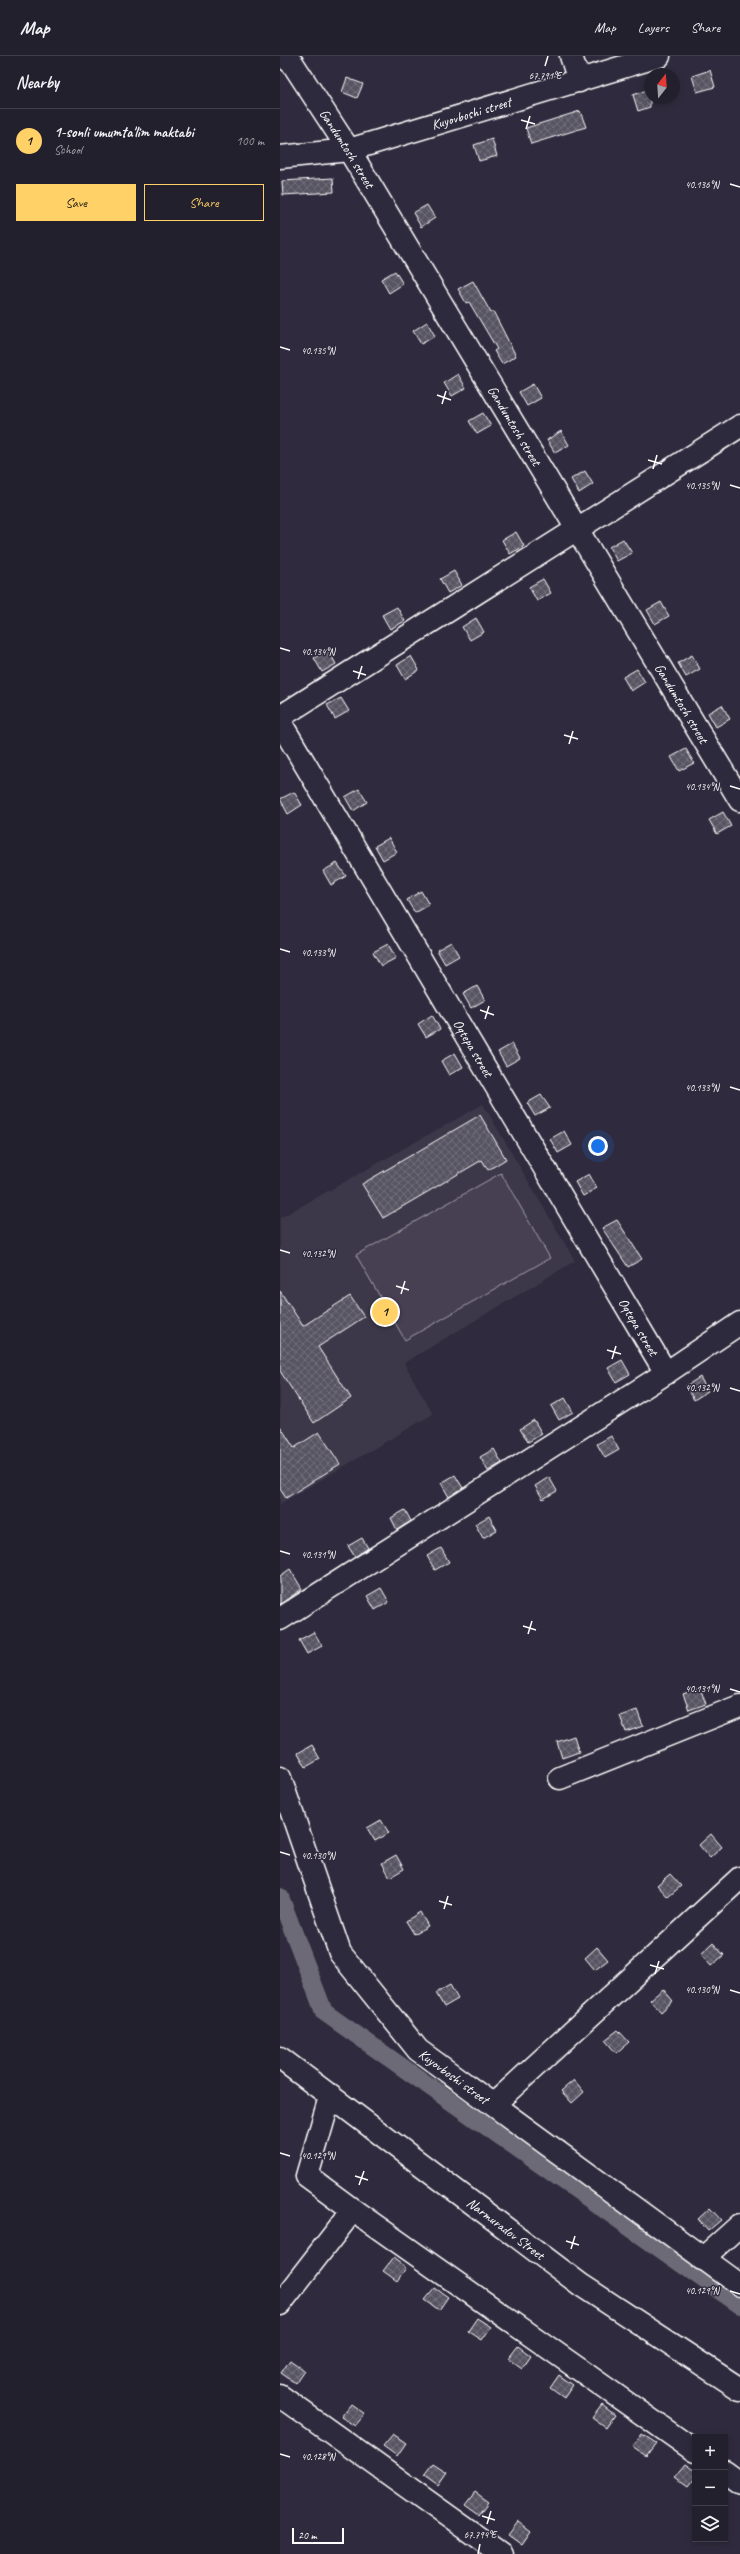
<!DOCTYPE html>
<html lang="en">
<head>
<meta charset="utf-8">
<style>
  body { margin:0; font-family:Caveat,sans-serif; background:#2f2d3a; color:#f1f3f6 }
  .controls { position:absolute; right:12px; bottom:12px; display:grid; overflow:hidden; border-radius:0px; box-shadow:0 2px 6px #0003 }
  .controls button { width:36px; height:36px; display:grid; place-items:center; padding:0; border:0; border-bottom:1px solid #403e4a; background:#23202e; color:#f1f3f6; font:20px sans-serif }
  .compass { position:absolute; left:364px; top:12px; width:36px; height:36px; border-radius:50%; background:#23202e; box-shadow:0 2px 6px #0003; rotate:17deg }
  .scale { position:absolute; left:12px; bottom:10px; width:52px; box-sizing:border-box; padding-left:4px; border:2px solid #fff; border-top:0; font-size:11px; line-height:14px; white-space:nowrap; color:#fff; -webkit-text-stroke:3px #2f2a3d; paint-order:stroke }
  .you { position:absolute; left:318px; top:1090px; width:14px; height:14px; margin:-10px; border:3px solid #fff; border-radius:50%; background:#1a73e8; box-shadow:0 0 0 6px #1a73e833 }
  .badge { display:grid; place-items:center; width:26px; height:26px; border-radius:50%; background:#ffd166; color:#111; font-size:13px; font-weight:700 }
  .pin { position:absolute; translate:-50% -50%; border:2px solid #fff; box-shadow:0 1px 4px #0006 }
  .list { margin:0; padding:0; list-style:none }
  h2 { display:flex; justify-content:space-between; align-items:center; height:52px; margin:0; padding:0 16px; font-size:17px }
  h2 small { font-size:13px; font-weight:400; color:#a3a3aa }
  .list li { display:grid; grid-template-columns:26px 1fr auto; gap:12px; align-items:center; box-sizing:border-box; height:64px; padding:0 16px; border-top:1px solid #403e4a }
  .list b { display:block; font-size:15px; white-space:nowrap }
  .list p { margin:0; font-size:13px; white-space:nowrap; color:#a3a3aa }
  .list em { font-size:13px; font-style:normal; color:#a3a3aa }
  .actions { display:flex; gap:8px; padding:12px 16px }
  .actions a { flex:1; padding:9px 0; border:1px solid #ffd166; border-radius:0px; text-align:center; font-size:14px; color:#ffd166 }
  .actions .main { background:#ffd166; color:#111 }
  .icon { flex:none; width:22px; height:22px; fill:none; stroke:currentColor; stroke-width:2; stroke-linecap:round; stroke-linejoin:round }
  .map { position:relative; flex:none; width:460px; height:2498px; overflow:hidden }
  header { display:flex; align-items:center; gap:24px; box-sizing:border-box; height:56px; padding:0 20px; background:#23202e; border-bottom:1px solid #403e4a }
  header strong { font-size:19px }
  nav { display:flex; gap:22px; margin-inline-start:auto; font-size:14px }
  main { display:flex }
  aside { flex:1; background:#23202e }
  .map>svg:first-child { display:block }
</style>
</head>
<body>
<header>
<strong>Map</strong>
<nav><a>Map</a><a>Layers</a><a>Share</a></nav>
</header>
<main>
<aside>
<h2>Nearby<small></small></h2>
<ul class="list">
<li><span class="badge">1</span><div><b>1-sonli umumta'lim maktabi</b><p>School</p></div><em>100 m</em></li>
</ul>
<div class="actions"><a class="main">Save</a><a>Share</a></div>
</aside>
<div class="map">
<svg width="460" height="2498" viewBox="0 0 460 2498">
  <defs>
    <pattern id="building-cross-hatch" width="8" height="8" patternUnits="userSpaceOnUse"><rect width="8" height="8" fill="#595564"/><path d="M0 0l8 8M0 8l8-8" fill="none" stroke="#726e7b"/></pattern>
  </defs>
  <rect width="100%" height="100%" fill="#2f2a3d"/>
  <filter id="ink" filterUnits="userSpaceOnUse"><feTurbulence type="fractalNoise" baseFrequency=".025" numOctaves="2"/><feDisplacementMap in="SourceGraphic" scale="8" xChannelSelector="R" yChannelSelector="G"/><feConvolveMatrix kernelMatrix="1 2 1 2 8 2 1 2 1" color-interpolation-filters="sRGB"/></filter>
  <g filter="url(#ink)">
    <path fill="#3c3749" d="M 203,1048 L 295,1205 L 124,1307 L 153,1358 L 0,1448 L 0,1162 Z"/>
    <path fill="#464152" stroke="#a2a0a8" d="M 221,1117 L 270,1202 L 125,1284 L 76,1199 Z"/>
    <g fill="none" stroke-linecap="round" stroke-linejoin="round">
      <path stroke="#6d6a77" stroke-width="18" d="M 0,1841 L 44,1956 L 460,2249"/>
    </g>
    <path fill="url(#building-cross-hatch)" stroke="#fff" d="M 430,14 L 435,31 L 417,36 L 412,20 Z
      M 67,22 L 83,28 L 77,42 L 62,36 Z
      M 370,33 L 370,51 L 358,55 L 353,39 Z
      M 300,55 L 306,71 L 251,88 L 246,72 Z
      M 212,83 L 217,100 L 199,105 L 194,89 Z
      M 53,122 L 54,136 L 3,139 L 2,125 Z
      M 147,149 L 155,162 L 141,171 L 133,157 Z
      M 115,215 L 123,228 L 109,237 L 101,223 Z
      M 193,225 L 211,257 L 213,255 L 236,300 L 222,308 L 214,295 L 217,293 L 189,246 L 186,247 L 178,233 Z
      M 147,266 L 155,280 L 141,288 L 133,275 Z
      M 178,318 L 186,332 L 172,340 L 164,327 Z
      M 253,328 L 261,342 L 247,350 L 239,336 Z
      M 203,357 L 211,370 L 197,378 L 189,365 Z
      M 281,375 L 289,389 L 275,397 L 267,384 Z
      M 305,415 L 313,428 L 299,437 L 291,423 Z
      M 236,476 L 244,490 L 230,498 L 222,484 Z
      M 343,483 L 352,497 L 337,505 L 329,491 Z
      M 174,515 L 182,529 L 168,537 L 160,523 Z
      M 263,523 L 271,537 L 257,545 L 249,531 Z
      M 381,546 L 389,560 L 375,568 L 367,554 Z
      M 117,551 L 125,565 L 110,573 L 102,559 Z
      M 196,562 L 204,576 L 190,584 L 182,571 Z
      M 48,594 L 56,608 L 42,616 L 34,602 Z
      M 412,599 L 420,613 L 406,621 L 398,607 Z
      M 131,600 L 139,614 L 125,623 L 117,609 Z
      M 357,613 L 365,626 L 351,635 L 343,621 Z
      M 61,642 L 69,655 L 55,663 L 47,649 Z
      M 442,649 L 450,663 L 436,671 L 428,657 Z
      M 406,693 L 414,707 L 399,715 L 391,701 Z
      M 79,733 L 87,746 L 73,755 L 65,741 Z
      M 14,736 L 22,749 L 8,758 L 0,743 Z
      M 443,756 L 451,770 L 437,778 L 429,764 Z
      M 109,782 L 117,796 L 103,804 L 95,790 Z
      M 57,807 L 66,820 L 51,829 L 43,815 Z
      M 141,835 L 149,849 L 135,857 L 127,844 Z
      M 171,886 L 179,900 L 165,908 L 157,894 Z
      M 108,888 L 116,902 L 101,910 L 93,896 Z
      M 197,930 L 205,944 L 191,952 L 183,938 Z
      M 152,959 L 160,973 L 146,981 L 138,968 Z
      M 232,988 L 240,1002 L 226,1010 L 218,996 Z
      M 175,997 L 183,1011 L 169,1019 L 161,1005 Z
      M 261,1039 L 270,1052 L 255,1060 L 247,1047 Z
      M 200,1059 L 226,1103 L 208,1114 L 202,1104 L 103,1162 L 82,1128 Z
      M 284,1075 L 292,1089 L 278,1097 L 270,1083 Z
      M 309,1118 L 317,1132 L 303,1140 L 295,1126 Z
      M 337,1164 L 362,1203 L 348,1211 L 322,1172 Z
      M 0,1235 L 23,1270 L 70,1240 L 84,1261 L 38,1291 L 71,1342 L 34,1367 L 0,1315 Z
      M 342,1304 L 350,1318 L 336,1326 L 328,1312 Z
      M 420,1321 L 428,1335 L 414,1344 L 406,1330 Z
      M 285,1342 L 293,1356 L 279,1364 L 271,1350 Z
      M 254,1364 L 262,1378 L 248,1386 L 240,1373 Z
      M 0,1370 L 14,1392 L 39,1376 L 60,1408 L 6,1442 L 0,1433 Z
      M 331,1380 L 339,1394 L 325,1402 L 317,1388 Z
      M 214,1393 L 222,1407 L 208,1415 L 200,1401 Z
      M 175,1419 L 183,1432 L 169,1441 L 161,1427 Z
      M 269,1421 L 277,1435 L 263,1443 L 255,1430 Z
      M 125,1454 L 131,1465 L 117,1474 L 111,1462 Z
      M 209,1460 L 217,1474 L 203,1482 L 195,1468 Z
      M 82,1482 L 88,1492 L 75,1501 L 68,1490 Z
      M 161,1492 L 169,1506 L 155,1514 L 147,1500 Z
      M 10,1513 L 22,1533 L 0,1548 L 0,1520 Z
      M 101,1532 L 109,1546 L 95,1554 L 87,1540 Z
      M 34,1576 L 42,1590 L 27,1598 L 19,1584 Z
      M 420,1632 L 426,1648 L 409,1654 L 403,1638 Z
      M 357,1654 L 363,1670 L 346,1676 L 340,1660 Z
      M 294,1680 L 299,1696 L 282,1702 L 277,1686 Z
      M 32,1689 L 40,1703 L 26,1711 L 18,1697 Z
      M 101,1764 L 109,1777 L 95,1785 L 87,1772 Z
      M 431,1778 L 442,1791 L 430,1802 L 419,1789 Z
      M 116,1799 L 124,1813 L 110,1821 L 102,1807 Z
      M 390,1818 L 401,1830 L 388,1841 L 377,1829 Z
      M 140,1856 L 148,1870 L 134,1878 L 126,1865 Z
      M 433,1887 L 444,1899 L 431,1910 L 421,1898 Z
      M 317,1891 L 328,1904 L 315,1914 L 305,1902 Z
      M 170,1929 L 178,1943 L 164,1951 L 156,1937 Z
      M 383,1933 L 393,1945 L 381,1956 L 370,1944 Z
      M 338,1974 L 349,1986 L 336,1997 L 325,1984 Z
      M 294,2024 L 304,2036 L 292,2047 L 281,2035 Z
      M 430,2152 L 441,2164 L 428,2175 L 418,2163 Z
      M 113,2202 L 126,2212 L 117,2225 L 103,2215 Z
      M 155,2232 L 168,2241 L 159,2254 L 145,2244 Z
      M 197,2262 L 211,2271 L 202,2284 L 188,2275 Z
      M 238,2290 L 251,2300 L 242,2313 L 228,2303 Z
      M 10,2304 L 24,2314 L 15,2327 L 1,2317 Z
      M 279,2319 L 293,2329 L 284,2342 L 270,2332 Z
      M 71,2348 L 85,2358 L 75,2370 L 61,2361 Z
      M 322,2349 L 335,2359 L 326,2372 L 312,2362 Z
      M 113,2378 L 126,2387 L 117,2400 L 103,2390 Z
      M 362,2378 L 376,2387 L 366,2400 L 353,2391 Z
      M 153,2407 L 167,2416 L 158,2429 L 144,2419 Z
      M 405,2408 L 415,2415 L 415,2422 L 409,2430 L 395,2420 Z
      M 195,2436 L 209,2446 L 199,2459 L 185,2449 Z
      M 238,2466 L 251,2476 L 242,2489 L 228,2479 Z"/>
    <g fill="none" stroke-linecap="round" stroke-linejoin="round">
      <g stroke="#fff" stroke-width="25">
        <g id="minor">
          <path id="s1" d="M 3,0 L 13,8 L 69,94 L 460,744"/>
          <path d="M 291,0 L 299,25"/>
          <path d="M 0,661 L 460,370"/>
          <path id="s2" d="M 0,666 L 386,1317"/>
          <path d="M 0,1563 L 386,1317 L 460,1267"/>
          <path id="s3" d="M 0,1722 L 60,1897 L 138,1994 L 460,2229"/>
          <path d="M 280,1722 L 460,1650"/>
          <path d="M 214,2048 L 460,1822"/>
          <path d="M 73,2154 L 415,2395"/>
          <path d="M 422,2203 L 460,2169"/>
          <path d="M 0,2248 L 73,2154 L 27,2120 L 50,2041"/>
          <path d="M 0,2340 L 221,2498"/>
          <path d="M 445,2416 L 460,2427"/>
        </g>
      </g>
      <g stroke="#fff" stroke-width="25">
        <g id="major">
          <path id="s4" d="M 0,101 L 69,94 L 379,0"/>
          <path id="s5" d="M 0,2002 L 301,2229 L 460,2333"/>
        </g>
      </g>
      <use href="#minor" stroke="#2f2a3d" stroke-width="22"/>
      <use href="#major" stroke="#2f2a3d" stroke-width="22"/>
    </g>
  </g>
  <path fill="none" stroke="#fff" stroke-width="1.5" d="M 265,10 L 268,0M 241,64 L 255,68M 246,73 L 250,60M 450,128 L 460,131M 0,291 L 10,294M 157,339 L 171,344M 162,348 L 166,335M 368,404 L 382,408M 373,413 L 377,399M 450,429 L 460,432M 0,592 L 10,595M 73,615 L 86,619M 78,623 L 82,610M 284,679 L 298,683M 289,688 L 293,675M 450,730 L 460,733M 0,893 L 10,896M 200,954 L 214,959M 205,963 L 209,950M 450,1031 L 460,1034M 0,1194 L 10,1197M 116,1230 L 129,1234M 121,1238 L 125,1225M 327,1294 L 341,1298M 332,1303 L 336,1290M 450,1332 L 460,1335M 0,1495 L 10,1498M 243,1570 L 256,1574M 248,1578 L 252,1565M 450,1633 L 460,1636M 0,1796 L 10,1799M 159,1845 L 172,1849M 164,1853 L 168,1840M 370,1909 L 384,1913M 375,1918 L 379,1905M 450,1934 L 460,1937M 0,2097 L 10,2100M 75,2120 L 88,2124M 79,2129 L 84,2115M 286,2185 L 299,2189M 291,2193 L 295,2180M 450,2235 L 460,2238M 0,2398 L 10,2401M 202,2460 L 215,2464M 207,2468 L 211,2455M 198,2498 L 200,2488"/>
  <g text-anchor="middle" stroke-width="3" stroke-linejoin="round" paint-order="stroke">
    <g font-size="14" fill="#fff" stroke="#2f2a3d">
      <text dy="5" stroke="none"><textPath href="#s4" startOffset="197">Kuyovboshi street</textPath></text>
      <text dy="5" stroke="none"><textPath href="#s1" startOffset="113">Gandumtosh street</textPath></text>
      <text dy="5" stroke="none"><textPath href="#s1" startOffset="437">Gandumtosh street</textPath></text>
      <text dy="5" stroke="none"><textPath href="#s1" startOffset="761">Gandumtosh street</textPath></text>
      <text dy="5" stroke="none"><textPath href="#s2" startOffset="379">Oqtepa street</textPath></text>
      <text dy="5" stroke="none"><textPath href="#s2" startOffset="703">Oqtepa street</textPath></text>
      <text dy="5" stroke="none"><textPath href="#s3" startOffset="354">Kuyovboshi street</textPath></text>
      <text dy="5" stroke="none"><textPath href="#s5" startOffset="283">Narmuradov Street</textPath></text>
    </g>
  </g>
  <g font-size="10" text-anchor="middle" fill="#fff" stroke="#2f2a3d" stroke-width="3" stroke-linejoin="round" paint-order="stroke">
    <text x="265" y="23">67.791°E</text>
    <text x="422" y="132">40.136°N</text>
    <text x="38" y="298">40.135°N</text>
    <text x="422" y="433">40.135°N</text>
    <text x="38" y="599">40.134°N</text>
    <text x="422" y="734">40.134°N</text>
    <text x="38" y="900">40.133°N</text>
    <text x="422" y="1035">40.133°N</text>
    <text x="38" y="1201">40.132°N</text>
    <text x="422" y="1335">40.132°N</text>
    <text x="38" y="1502">40.131°N</text>
    <text x="422" y="1636">40.131°N</text>
    <text x="38" y="1803">40.130°N</text>
    <text x="422" y="1937">40.130°N</text>
    <text x="38" y="2103">40.129°N</text>
    <text x="422" y="2238">40.129°N</text>
    <text x="38" y="2404">40.128°N</text>
    <text x="200" y="2482">67.794°E</text>
  </g>
</svg>
<div class="controls">
<button>+</button>
<button>−</button>
<button><svg class="icon" aria-label="layers" viewBox="0 0 24 24"><path d="M12 4l9 5-9 5-9-5zM3 14l9 5 9-5"/></svg></button>
</div>
<svg class="compass" viewBox="-18 -18 36 36"><path d="M0-13l5 13h-10z" fill="#e53935"/><path d="M0 13l5-13h-10z" fill="#a3a3aa"/></svg>
<div class="scale">20 m</div>
<div class="you"></div>
<div class="pin badge" style="left:105px;top:1256px">1</div>
</div>
</main>
</body>
</html>
